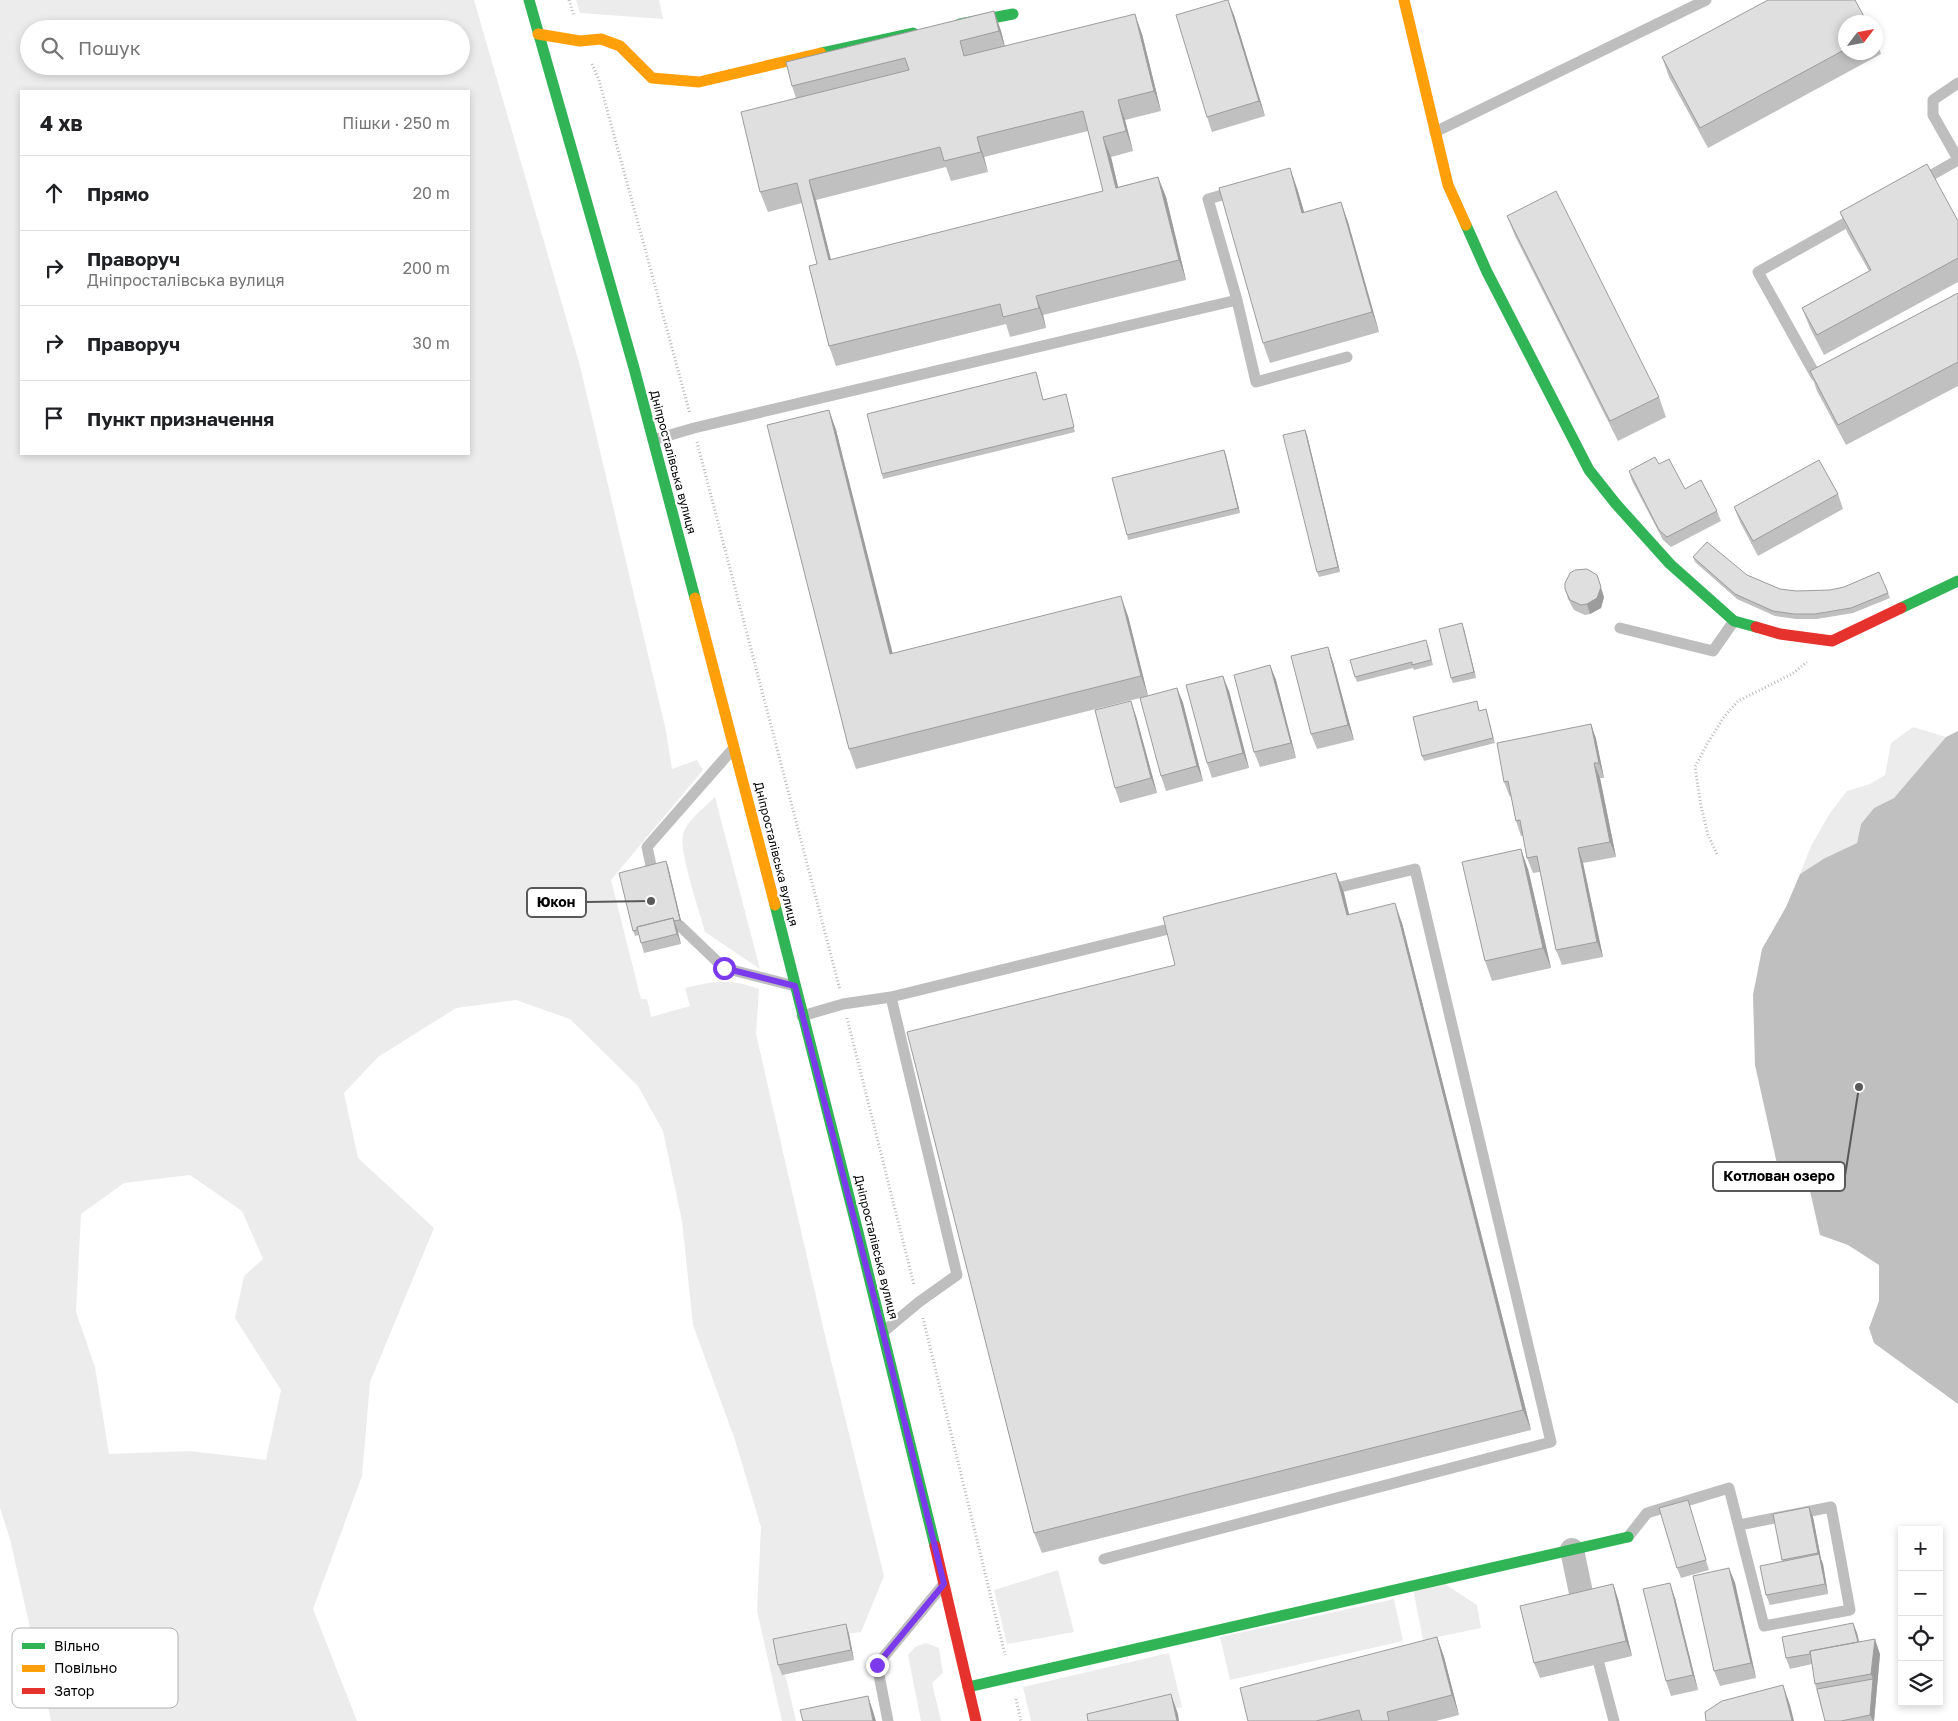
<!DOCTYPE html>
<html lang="uk">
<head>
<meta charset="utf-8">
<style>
  body { margin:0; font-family:"Golos Text",sans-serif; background:#f6f6f6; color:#202124 }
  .controls { position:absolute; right:15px; bottom:15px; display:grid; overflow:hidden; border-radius:0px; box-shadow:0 2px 8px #0003 }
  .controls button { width:45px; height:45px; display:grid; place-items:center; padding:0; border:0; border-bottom:1px solid #e0e0e0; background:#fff; color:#202124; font:25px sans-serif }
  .compass { position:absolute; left:1838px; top:15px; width:45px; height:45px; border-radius:50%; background:#fff; box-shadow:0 2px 8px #0003; rotate:58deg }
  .stop { position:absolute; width:15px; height:15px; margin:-11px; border:4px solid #7c3aed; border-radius:50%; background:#fff }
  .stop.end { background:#7c3aed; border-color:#fff; box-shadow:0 1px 5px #0008 }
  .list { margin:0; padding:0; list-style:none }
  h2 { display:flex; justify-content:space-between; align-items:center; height:65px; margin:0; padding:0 20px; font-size:21px }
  h2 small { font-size:16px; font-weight:400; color:#757577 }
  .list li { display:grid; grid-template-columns:32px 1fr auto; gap:15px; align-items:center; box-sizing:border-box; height:75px; padding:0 20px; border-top:1px solid #e0e0e0 }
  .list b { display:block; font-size:19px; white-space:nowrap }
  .list p { margin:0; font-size:16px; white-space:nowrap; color:#757577 }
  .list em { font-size:16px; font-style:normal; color:#757577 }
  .icon { flex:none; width:28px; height:28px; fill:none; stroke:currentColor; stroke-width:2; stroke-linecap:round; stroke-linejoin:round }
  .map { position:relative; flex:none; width:1958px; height:1721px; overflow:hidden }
  .search { position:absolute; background:#fff; box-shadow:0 2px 8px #0003; left:20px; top:20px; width:450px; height:55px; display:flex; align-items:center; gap:12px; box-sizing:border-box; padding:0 18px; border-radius:28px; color:#757577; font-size:19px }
  .panel { position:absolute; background:#fff; box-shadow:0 2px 8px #0003; left:20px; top:90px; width:450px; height:365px; border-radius:0px }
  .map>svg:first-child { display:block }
</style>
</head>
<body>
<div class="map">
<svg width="1958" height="1721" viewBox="0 0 1958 1721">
  <rect width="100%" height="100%" fill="#fff"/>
  <path fill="#ececec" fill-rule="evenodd" d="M 0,0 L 474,0 L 580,366 L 666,731 L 672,769 L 697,760 L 703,770 L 611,880 L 641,999 L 647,999 L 651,1017 L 690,1006 L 685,988 C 714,981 730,978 759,989 L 756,1034 L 826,1340 L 884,1576 L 861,1632 L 778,1643 L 796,1721 L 782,1721 L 757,1611 L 761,1527 L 735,1440 L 693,1325 L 682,1221 L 663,1131 L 638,1086 L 570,1019 L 516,1000 L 456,1008 L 378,1057 L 344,1093 L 358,1158 L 434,1228 L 370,1382 L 362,1476 L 313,1609 L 357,1721 L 51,1721 L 10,1539 L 0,1508 ZM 29,29 L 461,29 L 461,66 L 29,66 ZM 21,91 L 469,91 L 469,454 L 21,454 ZM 190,1175 L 242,1211 L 263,1259 L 244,1276 L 235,1318 L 281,1390 L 266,1460 L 189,1451 L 109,1454 L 95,1367 L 76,1312 L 81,1214 L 124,1183 Z
    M 576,0 L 659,0 L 663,19 L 580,13 Z
    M 1913,727 L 1946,737 L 1894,798 L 1874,808 L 1861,824 L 1857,843 L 1825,858 L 1800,874 L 1811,846 L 1830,813 L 1847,791 L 1870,784 L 1885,775 L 1891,743 Z
    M 715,797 L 760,969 L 705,932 C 700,912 679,853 683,835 C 685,822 706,806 715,797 Z
    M 1058,1570 L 1074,1632 L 1007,1644 L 994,1590 Z
    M 1445,1584 L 1477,1605 L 1481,1628 L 1423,1640 L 1413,1589 Z
    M 1394,1599 L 1403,1641 L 1230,1680 L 1220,1637 Z
    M 926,1643 L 939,1648 L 943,1673 L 932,1683 L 941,1721 L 921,1721 L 908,1655 L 915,1647 Z
    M 1169,1653 L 1182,1707 L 1122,1721 L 1031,1721 L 1023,1687 Z"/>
  <path fill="#bfbfbf" d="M 1958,731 L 1958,1404 L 1874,1343 L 1869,1328 L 1879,1301 L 1879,1265 L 1848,1245 L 1820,1235 L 1810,1191 L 1777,1164 L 1755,1065 L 1753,995 L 1762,949 L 1786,907 L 1800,874 L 1825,858 L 1857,843 L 1861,824 L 1874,808 L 1894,798 L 1946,737 Z"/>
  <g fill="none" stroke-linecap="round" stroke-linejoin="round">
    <path stroke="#b9b9b9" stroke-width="3" stroke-dasharray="1 2.5" stroke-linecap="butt" d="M 569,0 L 574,16
      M 592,64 L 599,80 L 690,414
      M 697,442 L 840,990
      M 1717,854 L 1708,835 L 1701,806 L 1695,767 L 1707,744 L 1724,717 L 1738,701 L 1792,674 L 1807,662
      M 847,1018 L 914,1285
      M 923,1318 L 1005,1655
      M 1016,1699 L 1021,1721"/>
    <path stroke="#bebebe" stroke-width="11" d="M 1958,83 L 1933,100 L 1933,115 L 1958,159
      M 1435,132 L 1706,0
      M 1921,181 L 1958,160
      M 1236,191 L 1208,199 L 1237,300 L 1256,382 L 1347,357
      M 1822,373 L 1816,376 L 1758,272 L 1856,217
      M 653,440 L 694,428 L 1237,300
      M 1620,628 L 1713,651 L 1734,621
      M 652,870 L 647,847 L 732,750
      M 679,925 L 724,968 L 795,986
      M 891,997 L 1181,926
      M 802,1016 L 843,1004 L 891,997 L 957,1275 L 919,1302 L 883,1332
      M 1628,1537 L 1647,1513 L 1729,1488 L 1764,1626 L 1850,1610 L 1831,1507 L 1739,1525
      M 1104,1559 L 1551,1442 L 1415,869 L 1328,890
      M 1599,1664 L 1614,1721
      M 888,1721 L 877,1665 L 943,1585"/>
    <path stroke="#bebebe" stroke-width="24" d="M 1572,1550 L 1584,1607"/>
    <path stroke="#30b455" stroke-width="11" d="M 529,0 L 634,368 L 695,598
      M 960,24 L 1013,14
      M 821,53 L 913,33
      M 1466,225 L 1487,272 L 1589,470 L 1616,504 L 1670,564 L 1734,621 L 1756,627
      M 1901,608 L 1958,581
      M 775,905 L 858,1232 L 935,1546
      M 968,1687 L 1628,1537"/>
    <path stroke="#ff9f0a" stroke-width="11" d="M 1404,0 L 1448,185 L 1466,225
      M 538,34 L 580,41 L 601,39 L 620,46 L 652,78 L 699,82 L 821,53
      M 695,598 L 775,905"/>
    <path stroke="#e5322d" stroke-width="11" d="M 1756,627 L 1780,634 L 1832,641 L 1901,608
      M 935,1546 L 976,1721"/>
  </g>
  <path fill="#c0c0c0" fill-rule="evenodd" d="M 994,11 L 1001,31 L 1005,46 L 1142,34 L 1161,111 L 1125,120 L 1133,151 L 1111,157 L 1118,187 L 1158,177 L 1166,197 L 1186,280 L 1043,315 L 1046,328 L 1010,337 L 1006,324 L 836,366 L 829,346 L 817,264 L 802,203 L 768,212 L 760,192 L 796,98 L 792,86 ZM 1088,131 L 1103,191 L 831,260 L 816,200 L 946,167 L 951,181 L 988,172 L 984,157 Z
    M 1234,15 L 1265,116 L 1212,132 L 1207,117 Z
    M 1846,22 L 1846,52 L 1876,52 L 1876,38 L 1881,54 L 1708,148 L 1669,77 L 1662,57 Z
    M 1297,188 L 1304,212 L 1341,202 L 1348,222 L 1379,332 L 1270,363 L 1263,343 Z
    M 1840,212 L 1958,221 L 1958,282 L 1824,355 L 1810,328 L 1802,308 L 1869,271 L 1847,232 Z
    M 1507,216 L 1659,397 L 1666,417 L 1618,441 L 1515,236 Z
    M 1958,293 L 1958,386 L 1846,445 L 1817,391 L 1810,371 Z
    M 1036,372 L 1043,399 L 1067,399 L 1075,432 L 883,479 L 882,474 Z
    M 829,410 L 836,430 L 892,654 L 1128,616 L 1148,696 L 856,769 L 849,749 Z
    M 1307,435 L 1340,572 L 1319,577 L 1317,572 Z
    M 1224,450 L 1240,513 L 1128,540 L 1127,535 Z
    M 1659,464 L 1685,489 L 1717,511 L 1721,521 L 1671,547 L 1663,540 L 1632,481 L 1629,471 Z
    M 1838,494 L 1843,509 L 1758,556 L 1740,522 L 1734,507 Z
    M 1693,557 L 1747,575 L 1780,589 L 1796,591 L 1888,593 L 1890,598 L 1853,613 L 1817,619 L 1796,619 L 1775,616 L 1737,599 L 1695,562 Z
    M 1565,589 L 1604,597 L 1601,608 L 1590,614 L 1585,615 L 1574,610 L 1568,599 Z
    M 1464,629 L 1476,678 L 1453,683 L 1451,678 Z
    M 1428,645 L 1433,665 L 1414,670 L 1413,668 L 1357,682 L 1355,677 Z
    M 1328,647 L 1333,662 L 1354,740 L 1317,749 L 1311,734 Z
    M 1270,665 L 1276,680 L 1296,758 L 1260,767 L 1254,752 Z
    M 1177,688 L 1183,703 L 1203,781 L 1166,791 L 1161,776 Z
    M 1229,691 L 1249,768 L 1212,778 L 1207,763 Z
    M 1486,709 L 1495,743 L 1424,761 L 1422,756 Z
    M 1136,716 L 1157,793 L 1120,803 L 1115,788 Z
    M 1591,724 L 1596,739 L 1604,778 L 1600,778 L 1616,857 L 1583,863 L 1603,957 L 1562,965 L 1556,950 L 1540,872 L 1533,873 L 1527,858 L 1523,836 L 1521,836 L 1516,821 L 1511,796 L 1510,797 L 1504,782 Z
    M 668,866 L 682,925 L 676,926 L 681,944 L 644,953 L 639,935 L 635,936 L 633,931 Z
    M 1528,869 L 1551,968 L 1492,981 L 1485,961 Z
    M 1336,873 L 1344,893 L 1349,915 L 1402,923 L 1531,1430 L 1042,1553 L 1034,1533 L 1175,965 Z
    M 1809,1507 L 1813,1517 L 1821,1559 L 1823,1564 L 1828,1594 L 1770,1605 L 1766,1595 L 1782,1561 L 1782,1560 Z
    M 1691,1510 L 1709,1570 L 1681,1578 L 1677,1568 Z
    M 1729,1568 L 1735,1583 L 1756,1678 L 1720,1686 L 1714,1671 Z
    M 1613,1584 L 1618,1599 L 1632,1656 L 1540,1678 L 1534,1663 Z
    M 1675,1598 L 1698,1690 L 1671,1696 L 1666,1681 Z
    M 1853,1623 L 1857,1633 L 1859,1642 L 1880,1654 L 1874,1721 L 1825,1721 L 1815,1684 L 1812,1664 L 1790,1669 L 1786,1658 Z
    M 846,1624 L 849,1634 L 854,1660 L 782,1675 L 778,1665 Z
    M 1437,1637 L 1444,1657 L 1459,1715 L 1436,1721 L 1248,1721 Z"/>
  <path fill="#9c9c9c" d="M 1228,0 L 1234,15 L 1265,116 L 1259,101 Z
    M 994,11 L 1001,31 L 1006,51 L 999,31 Z
    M 1135,14 L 1142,34 L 1161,111 L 1154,91 Z
    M 1118,100 L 1125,120 L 1133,151 L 1126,131 Z
    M 977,137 L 984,157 L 988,172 L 981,152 Z
    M 1103,137 L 1111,157 L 1123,208 L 1116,188 Z
    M 1290,168 L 1297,188 L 1310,232 L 1302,213 Z
    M 1158,177 L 1166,197 L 1186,280 L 1179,260 Z
    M 809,180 L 816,200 L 836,280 L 829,260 Z
    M 1341,202 L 1348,222 L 1379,332 L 1372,312 Z
    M 1036,296 L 1043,315 L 1046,328 L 1039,308 Z
    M 829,410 L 836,430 L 898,674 L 890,654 Z
    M 1305,430 L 1307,435 L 1340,572 L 1338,567 Z
    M 1224,450 L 1226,455 L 1240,513 L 1238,508 Z
    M 1597,575 L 1604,597 L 1601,608 L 1590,614 L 1587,604 Z
    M 1121,596 L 1128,616 L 1148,696 L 1141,676 Z
    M 1462,623 L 1464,629 L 1476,678 L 1474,672 Z
    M 1328,647 L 1333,662 L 1354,740 L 1348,725 Z
    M 1270,665 L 1276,680 L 1296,758 L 1291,743 Z
    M 1223,676 L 1229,691 L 1249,768 L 1243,753 Z
    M 1177,688 L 1183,703 L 1203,781 L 1197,766 Z
    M 1131,701 L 1136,716 L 1157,793 L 1151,778 Z
    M 1591,724 L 1596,739 L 1604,778 L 1599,763 Z
    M 1594,763 L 1600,778 L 1616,857 L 1610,842 Z
    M 1578,848 L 1583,863 L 1603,957 L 1597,942 Z
    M 1521,849 L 1528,869 L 1551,968 L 1543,948 Z
    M 666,861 L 668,866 L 682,925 L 680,920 Z
    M 1336,873 L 1344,893 L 1354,935 L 1347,915 Z
    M 1395,903 L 1402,923 L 1531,1430 L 1523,1410 Z
    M 673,918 L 677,928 L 681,944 L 677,934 Z
    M 1809,1507 L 1813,1517 L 1821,1559 L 1823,1564 L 1828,1594 L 1825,1584 L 1820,1559 L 1818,1553 Z
    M 1729,1568 L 1735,1583 L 1756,1678 L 1751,1663 Z
    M 1670,1583 L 1675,1598 L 1698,1690 L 1693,1675 Z
    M 1613,1584 L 1618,1599 L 1632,1656 L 1626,1641 Z
    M 1853,1623 L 1857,1633 L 1862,1654 L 1858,1644 Z
    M 846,1624 L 849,1634 L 854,1660 L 851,1650 Z
    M 1437,1637 L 1444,1657 L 1459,1715 L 1452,1695 Z
    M 1875,1639 L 1880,1654 L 1874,1721 L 1873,1721 L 1870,1715 L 1873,1679 L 1871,1674 Z
    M 1783,1685 L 1790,1705 L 1794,1721 L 1792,1721 Z
    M 1171,1694 L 1178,1714 L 1179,1721 L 1177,1721 Z
    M 868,1696 L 873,1711 L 876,1721 L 873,1721 Z"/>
  <path fill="#dfdfdf" stroke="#9c9c9c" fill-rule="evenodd" d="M 1227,0 L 1228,0 L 1259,101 L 1207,117 L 1176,15 Z
    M 1768,0 L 1855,0 L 1867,22 L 1846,22 L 1846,49 L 1700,128 L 1662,57 Z
    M 994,11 L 999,31 L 960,41 L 964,56 L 1135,14 L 1154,91 L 1118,100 L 1126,131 L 1103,137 L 1116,188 L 1158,177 L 1179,260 L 1036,296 L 1039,308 L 1003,317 L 1000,304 L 829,346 L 809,266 L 817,264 L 797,183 L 760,192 L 741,112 L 909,70 L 905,58 L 792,86 L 786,62 ZM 1083,111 L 1103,191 L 829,260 L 809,180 L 940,147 L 944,161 L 981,152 L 977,137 Z
    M 1927,164 L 1958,221 L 1958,258 L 1817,335 L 1802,308 L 1871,270 L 1840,212 Z
    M 1290,168 L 1302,213 L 1341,202 L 1372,312 L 1263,343 L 1219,188 Z
    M 1556,191 L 1659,397 L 1610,421 L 1507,216 Z
    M 1958,293 L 1958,362 L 1838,425 L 1810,371 Z
    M 1036,372 L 1043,400 L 1066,394 L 1074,427 L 882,474 L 867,414 Z
    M 829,410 L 890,654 L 1121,596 L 1141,676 L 849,749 L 767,425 Z
    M 1305,430 L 1338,567 L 1317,572 L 1283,435 Z
    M 1224,450 L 1238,508 L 1127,535 L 1112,478 Z
    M 1655,457 L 1659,464 L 1669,459 L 1685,489 L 1701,480 L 1717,511 L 1667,537 L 1659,530 L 1629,471 Z
    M 1819,460 L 1838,494 L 1753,541 L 1734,507 Z
    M 1707,542 L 1747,575 L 1780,589 L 1796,591 L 1830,590 L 1844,587 L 1879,572 L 1888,593 L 1851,608 L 1815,614 L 1794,614 L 1773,611 L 1735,594 L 1693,557 Z
    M 1587,569 L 1597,575 L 1601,587 L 1597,598 L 1587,604 L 1581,605 L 1570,600 L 1565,589 L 1565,583 L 1570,573 L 1575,570 Z
    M 1462,623 L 1474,672 L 1451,678 L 1439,629 Z
    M 1426,640 L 1431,660 L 1412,665 L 1412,662 L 1355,677 L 1350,660 Z
    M 1328,647 L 1348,725 L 1311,734 L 1291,656 Z
    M 1270,665 L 1291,743 L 1254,752 L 1234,675 Z
    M 1223,676 L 1243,753 L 1207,763 L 1186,685 Z
    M 1177,688 L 1197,766 L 1161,776 L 1140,698 Z
    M 1131,701 L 1151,778 L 1115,788 L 1095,710 Z
    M 1477,701 L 1479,711 L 1486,709 L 1493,738 L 1422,756 L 1413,717 Z
    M 1591,724 L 1599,763 L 1594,763 L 1610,842 L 1578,848 L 1597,942 L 1556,950 L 1537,856 L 1527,858 L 1520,820 L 1516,821 L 1508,781 L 1504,782 L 1497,743 Z
    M 1521,849 L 1543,948 L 1485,961 L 1462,862 Z
    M 666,861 L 680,920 L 674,921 L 673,918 L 637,927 L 637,930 L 633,931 L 619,873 Z
    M 1336,873 L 1347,915 L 1395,903 L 1523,1410 L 1034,1533 L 907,1032 L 1175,965 L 1163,917 Z
    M 673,918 L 677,934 L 641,943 L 637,927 Z
    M 1688,1500 L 1706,1560 L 1677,1568 L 1659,1508 Z
    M 1809,1507 L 1818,1553 L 1782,1560 L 1773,1514 Z
    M 1819,1554 L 1825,1584 L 1766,1595 L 1760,1566 Z
    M 1729,1568 L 1751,1663 L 1714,1671 L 1693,1576 Z
    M 1670,1583 L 1693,1675 L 1666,1681 L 1643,1589 Z
    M 1613,1584 L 1626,1641 L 1534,1663 L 1520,1606 Z
    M 1853,1623 L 1858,1642 L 1810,1651 L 1810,1654 L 1786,1658 L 1782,1637 Z
    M 846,1624 L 851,1650 L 778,1665 L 773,1639 Z
    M 1437,1637 L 1452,1695 L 1387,1712 L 1389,1721 L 1362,1721 L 1359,1710 L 1316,1721 L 1248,1721 L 1240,1688 Z
    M 1875,1639 L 1871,1674 L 1815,1684 L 1810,1651 Z
    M 1873,1679 L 1870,1715 L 1841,1721 L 1825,1721 L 1817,1689 Z
    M 1783,1685 L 1792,1721 L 1706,1721 L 1705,1712 L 1722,1701 Z
    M 1171,1694 L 1177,1721 L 1088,1721 L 1087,1714 Z
    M 868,1696 L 873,1721 L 803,1721 L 800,1710 Z"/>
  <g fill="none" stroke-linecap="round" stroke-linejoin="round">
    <path stroke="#7c3aed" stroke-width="6" d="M 724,968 L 795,986 L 883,1333 L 944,1584 L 877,1665"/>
  </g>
  <g text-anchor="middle" stroke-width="4.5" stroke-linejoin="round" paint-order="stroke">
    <g font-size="12" fill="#000" stroke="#fff">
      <text transform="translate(673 462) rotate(75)" y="4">Дніпросталівська вулиця</text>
      <text transform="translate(776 854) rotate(76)" y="4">Дніпросталівська вулиця</text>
      <text transform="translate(876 1247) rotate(76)" y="4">Дніпросталівська вулиця</text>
    </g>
  </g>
  <rect x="12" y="1628" width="166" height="80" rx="8" fill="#fff" stroke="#b2b2b2" stroke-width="1"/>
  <rect x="22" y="1643" width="23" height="6" fill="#30b455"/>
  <rect x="22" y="1665" width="23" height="7" fill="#ff9f0a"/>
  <rect x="22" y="1688" width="23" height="6" fill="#e5322d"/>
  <g font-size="14" fill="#000">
    <text x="54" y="1651">Вільно</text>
    <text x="54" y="1673">Повільно</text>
    <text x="54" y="1696">Затор</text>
  </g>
  <path fill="none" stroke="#595959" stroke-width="2" d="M651 901L586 902M1859 1087L1845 1176"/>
  <g fill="#595959" stroke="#fff" stroke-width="2">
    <circle cx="651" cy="901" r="5"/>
    <circle cx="1859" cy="1087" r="5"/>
  </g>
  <g fill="#fff" stroke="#595959" stroke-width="2">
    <rect x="527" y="888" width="59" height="29" rx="5"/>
    <rect x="1713" y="1162" width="132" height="29" rx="5"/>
  </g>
  <g font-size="14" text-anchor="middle" font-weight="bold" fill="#000">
    <text x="556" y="907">Юкон</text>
    <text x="1779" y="1181">Котлован озеро</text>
  </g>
</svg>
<div class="controls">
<button>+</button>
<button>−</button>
<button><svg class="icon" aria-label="locate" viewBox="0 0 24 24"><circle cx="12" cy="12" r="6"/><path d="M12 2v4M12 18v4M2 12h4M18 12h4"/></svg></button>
<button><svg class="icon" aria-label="layers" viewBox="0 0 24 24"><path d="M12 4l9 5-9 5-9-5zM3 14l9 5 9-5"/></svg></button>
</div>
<svg class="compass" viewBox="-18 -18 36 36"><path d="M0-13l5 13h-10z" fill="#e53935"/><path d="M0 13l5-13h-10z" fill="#757577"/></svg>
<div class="stop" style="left:724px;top:968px"></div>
<div class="stop end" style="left:877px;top:1665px"></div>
<div class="search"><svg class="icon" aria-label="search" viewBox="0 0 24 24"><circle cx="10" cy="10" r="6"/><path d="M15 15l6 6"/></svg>Пошук</div>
<section class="panel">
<h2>4 хв<small>Пішки · 250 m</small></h2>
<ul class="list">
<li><svg class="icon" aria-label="ahead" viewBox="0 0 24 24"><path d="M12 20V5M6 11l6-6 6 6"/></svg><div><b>Прямо</b></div><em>20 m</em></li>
<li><svg class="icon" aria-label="right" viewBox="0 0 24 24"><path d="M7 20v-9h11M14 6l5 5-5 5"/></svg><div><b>Праворуч</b><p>Дніпросталівська вулиця</p></div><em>200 m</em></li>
<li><svg class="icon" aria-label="right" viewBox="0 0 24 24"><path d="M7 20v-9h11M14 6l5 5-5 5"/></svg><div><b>Праворуч</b></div><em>30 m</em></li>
<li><svg class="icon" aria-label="arrive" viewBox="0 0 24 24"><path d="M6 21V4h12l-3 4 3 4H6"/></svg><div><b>Пункт призначення</b></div></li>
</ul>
</section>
</div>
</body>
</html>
